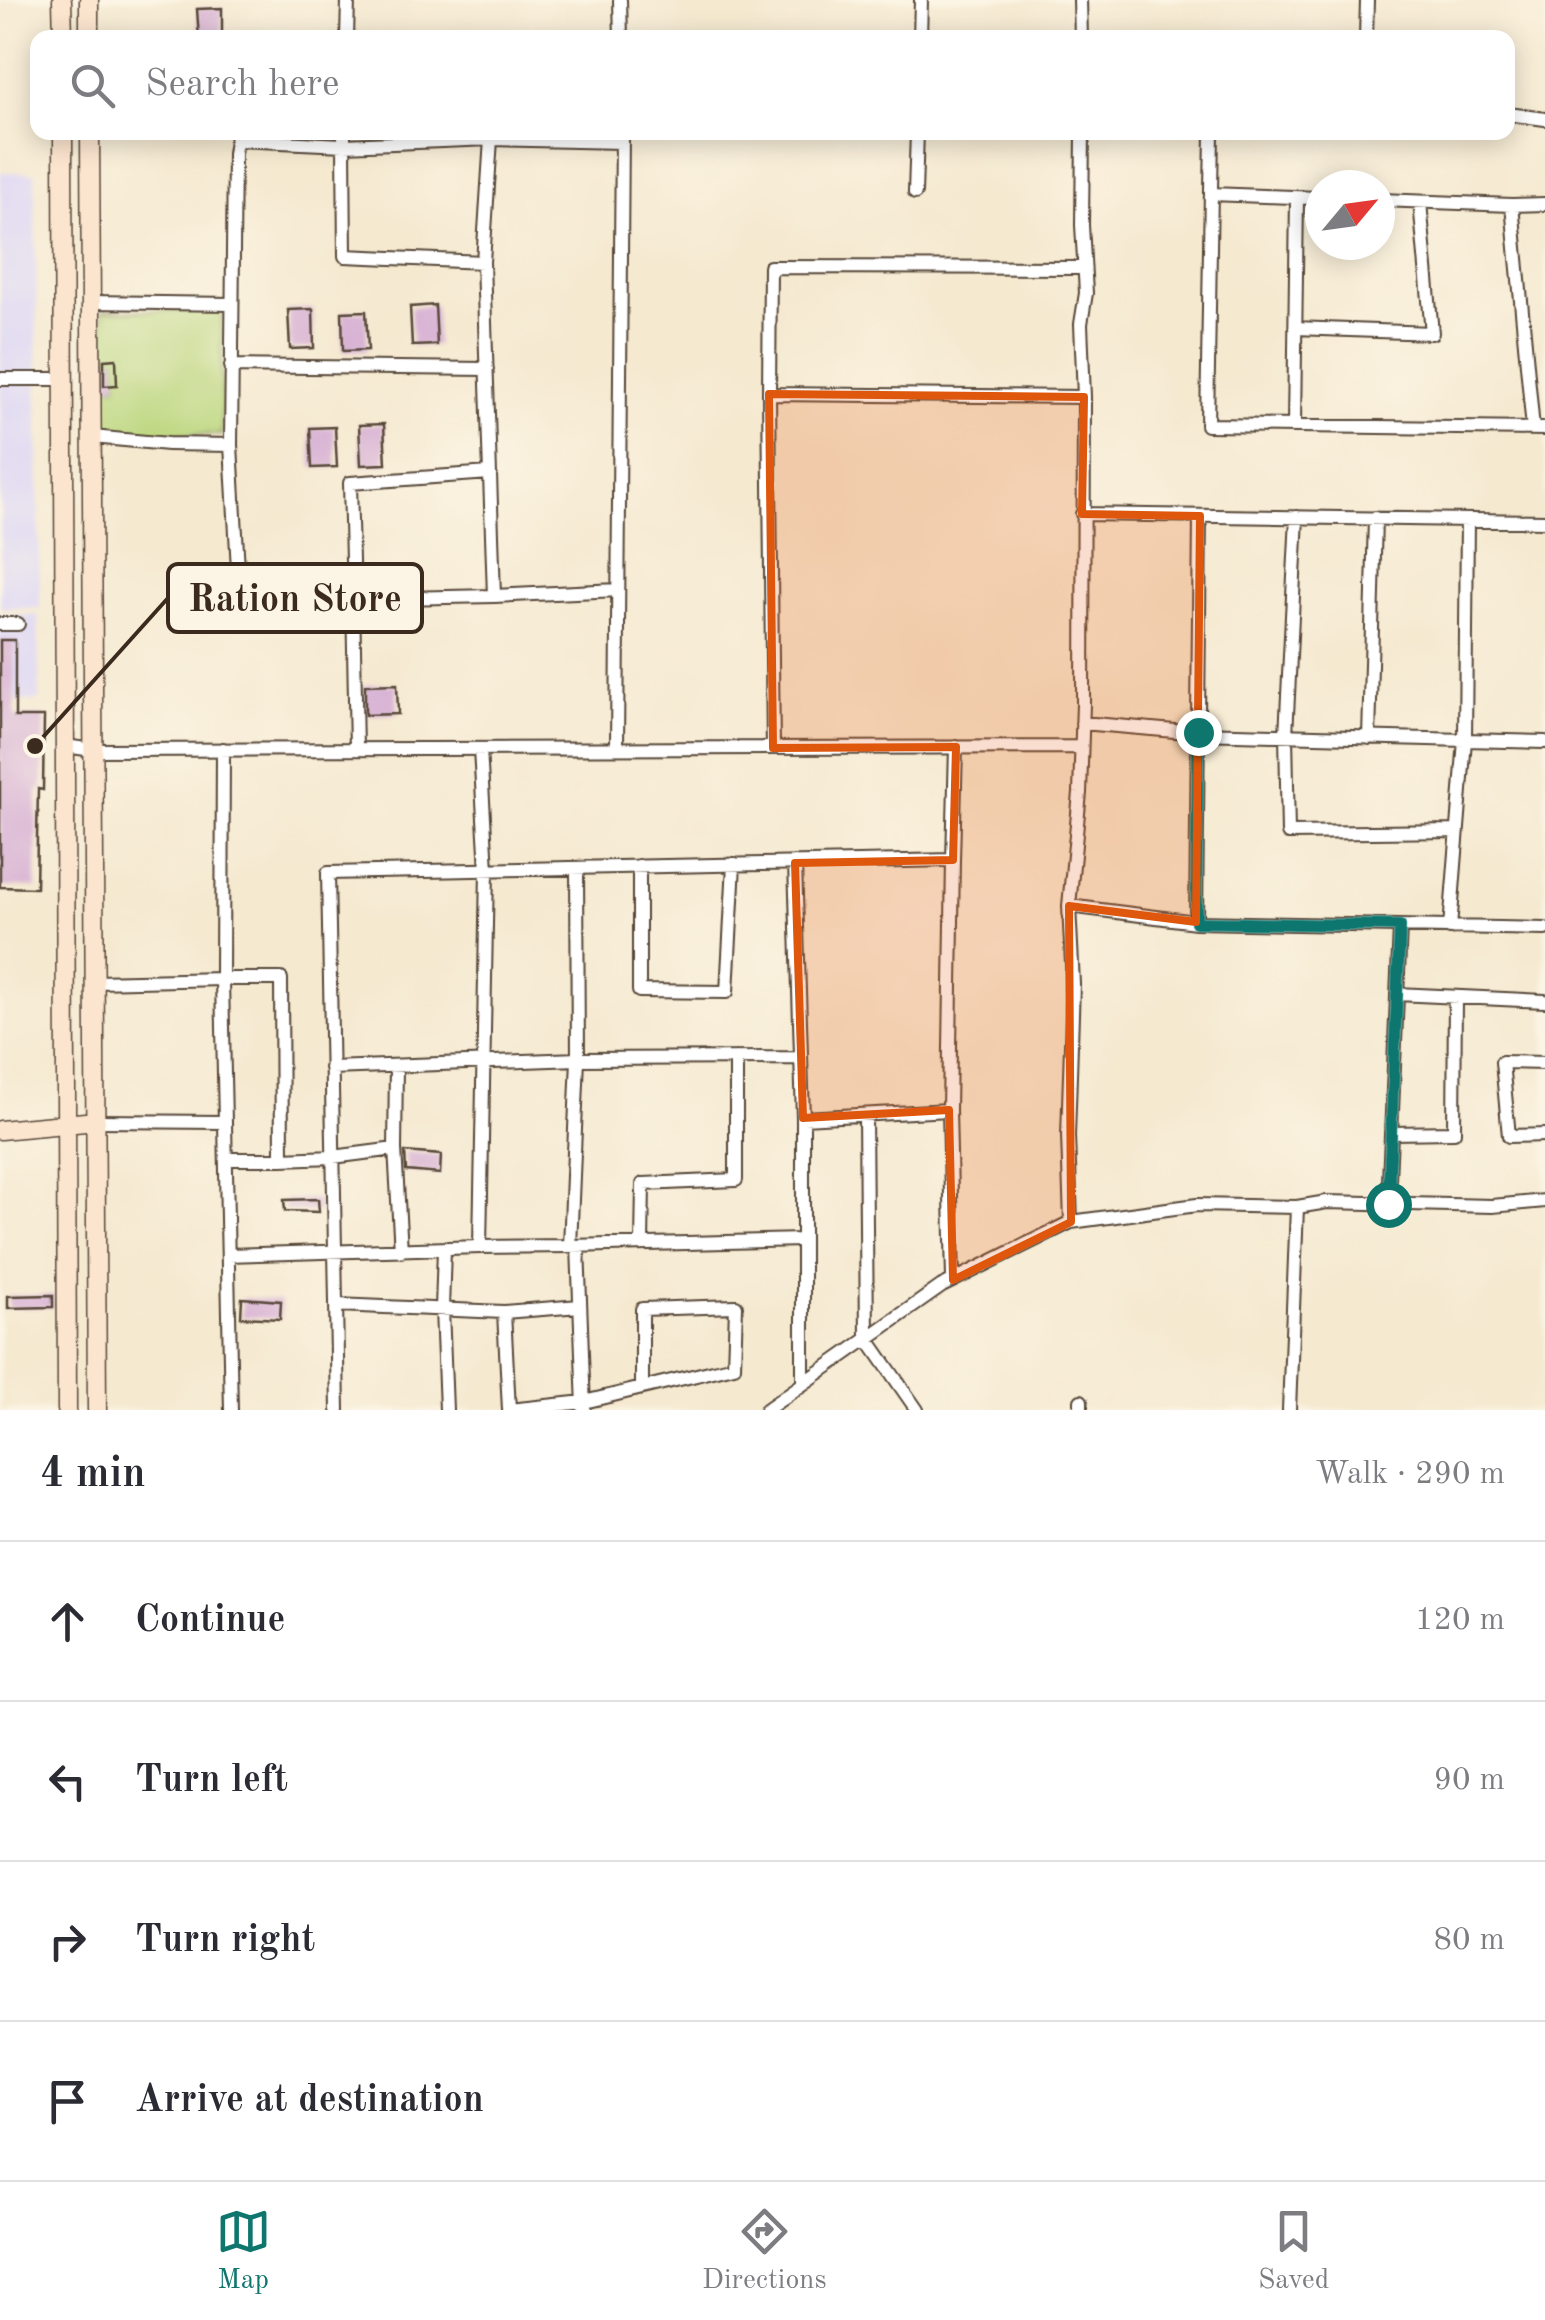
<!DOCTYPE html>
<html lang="en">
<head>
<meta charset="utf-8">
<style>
  body { margin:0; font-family:"Old Standard TT",serif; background:#f7f7f7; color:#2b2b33 }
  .compass { position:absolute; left:1305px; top:170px; width:90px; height:90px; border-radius:50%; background:#fff; box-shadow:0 5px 25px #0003; rotate:61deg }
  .stop { position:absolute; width:30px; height:30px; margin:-22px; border:8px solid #0f766e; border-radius:50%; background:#fff }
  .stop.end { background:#0f766e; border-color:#fff; box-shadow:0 2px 10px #0008 }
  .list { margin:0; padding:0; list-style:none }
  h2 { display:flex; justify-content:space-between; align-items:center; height:130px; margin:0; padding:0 40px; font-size:42px }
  h2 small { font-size:32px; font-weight:400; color:#7c7c81 }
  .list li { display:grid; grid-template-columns:65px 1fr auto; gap:30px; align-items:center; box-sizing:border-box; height:160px; padding:0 40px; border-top:2px solid #e1e1e2 }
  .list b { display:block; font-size:38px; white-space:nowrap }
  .list em { font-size:32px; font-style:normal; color:#7c7c81 }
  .icon { flex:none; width:55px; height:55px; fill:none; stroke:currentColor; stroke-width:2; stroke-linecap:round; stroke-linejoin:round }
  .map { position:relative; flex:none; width:1545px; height:1410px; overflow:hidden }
  .search { position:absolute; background:#fff; box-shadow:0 5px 25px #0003; left:30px; right:30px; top:30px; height:110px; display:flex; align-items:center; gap:25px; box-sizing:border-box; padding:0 35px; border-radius:20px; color:#7c7c81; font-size:38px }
  .sheet { height:770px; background:#fff }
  nav { display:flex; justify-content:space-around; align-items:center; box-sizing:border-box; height:140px; border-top:2px solid #e1e1e2; background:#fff; font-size:28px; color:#7c7c81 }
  nav a { display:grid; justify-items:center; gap:5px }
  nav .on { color:#0f766e }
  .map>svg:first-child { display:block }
</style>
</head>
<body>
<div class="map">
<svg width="1545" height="1410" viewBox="0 0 1545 1410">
  <rect width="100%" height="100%" fill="#fcf5e5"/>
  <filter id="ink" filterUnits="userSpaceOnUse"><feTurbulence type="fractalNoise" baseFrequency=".01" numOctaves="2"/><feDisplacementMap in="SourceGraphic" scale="20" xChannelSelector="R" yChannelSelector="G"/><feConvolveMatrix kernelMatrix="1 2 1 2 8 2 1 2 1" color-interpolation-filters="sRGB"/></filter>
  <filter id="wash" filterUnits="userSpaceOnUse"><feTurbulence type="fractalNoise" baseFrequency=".0048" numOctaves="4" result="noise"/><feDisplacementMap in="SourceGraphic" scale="40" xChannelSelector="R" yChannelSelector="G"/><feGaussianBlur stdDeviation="2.25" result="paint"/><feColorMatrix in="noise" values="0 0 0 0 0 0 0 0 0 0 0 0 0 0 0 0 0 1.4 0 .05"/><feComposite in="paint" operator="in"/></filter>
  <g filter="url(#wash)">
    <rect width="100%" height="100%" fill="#f5e9d0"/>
    <path fill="#dcd6f6" d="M 0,172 L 35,173 L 40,608 L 0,608 Z
      M 0,615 L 38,615 L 39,701 L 0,701 Z"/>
    <path fill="#b9d57a" stroke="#7a804c" stroke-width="2.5" d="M 103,310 L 222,311 L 222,435 L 103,434 L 103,386 L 117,385 L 116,359 L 103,360 Z"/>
    <g id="blocks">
      <path fill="#d7b0d4" d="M 222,8 L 222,38 L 199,38 L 197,9 Z
        M 435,305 L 437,345 L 412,346 L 410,307 Z
        M 313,309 L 314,348 L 290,349 L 288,310 Z
        M 366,311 L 368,350 L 343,351 L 342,312 Z
        M 116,359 L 117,385 L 104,386 L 104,360 Z
        M 384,424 L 386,464 L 361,465 L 359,425 Z
        M 335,427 L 337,467 L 312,468 L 310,428 Z
        M 0,640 L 15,640 L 15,717 L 44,717 L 43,790 L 38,789 L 36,888 L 0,887 Z
        M 397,684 L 398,714 L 365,715 L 365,685 Z
        M 405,1152 L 441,1155 L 440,1174 L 406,1171 Z
        M 318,1199 L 319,1212 L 285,1211 L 284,1200 Z
        M 53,1295 L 53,1307 L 8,1308 L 8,1296 Z
        M 242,1298 L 281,1301 L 280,1319 L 241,1317 Z"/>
    </g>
  </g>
  <g filter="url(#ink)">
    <use href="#blocks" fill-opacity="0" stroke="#574739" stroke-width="2.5"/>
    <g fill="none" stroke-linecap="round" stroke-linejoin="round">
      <g stroke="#574739" stroke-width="16">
        <path id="street" d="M 620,0 L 621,38
          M 1080,0 L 1081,38
          M 347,38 L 348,0
          M 920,38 L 921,0
          M 1366,38 L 1367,0
          M 1508,114 L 1545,119
          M 344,132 L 344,145 L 491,139
          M 1212,132 L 1207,425 L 1545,429
          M 915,193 L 917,132
          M 1211,194 L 1320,198
          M 1380,200 L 1512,205 L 1533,429
          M 1512,205 L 1545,204
          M 483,262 L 494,596 L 618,590
          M 91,302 L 232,304
          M 1295,328 L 1432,333 L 1420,202
          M 231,366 L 487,369
          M 0,379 L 64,379
          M 769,394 L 770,267 L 1083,268
          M 1294,426 L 1297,198
          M 92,437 L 168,444 L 231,445
          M 490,473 L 350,483 L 353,599 L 494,596
          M 1082,514 L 1545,521
          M 1200,516 L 1196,922 L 1545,929
          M 1297,517 L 1286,735 L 1288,833 L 1457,831
          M 0,624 L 18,624
          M 1082,723 L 1198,733 L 1465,740 L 1467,520
          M 1369,738 L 1375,518
          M 65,746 L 93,750 L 1081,747
          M 617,748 L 622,132
          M 773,748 L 769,394 L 1084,397
          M 356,749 L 353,599 L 253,595 L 239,587 L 231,445 L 234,154 L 236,140 L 344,145 L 345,256 L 483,262 L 491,139 L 622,142
          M 480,749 L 487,870 L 480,1247 L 570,1246
          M 795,863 L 803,1118
          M 639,866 L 639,991 L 727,992 L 734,864
          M 577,868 L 578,1059 L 801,1058
          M 1069,906 L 1196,922
          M 1450,928 L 1465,740 L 1545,742
          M 95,982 L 222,979 L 223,749
          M 1397,994 L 1545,1001
          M 1545,1063 L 1502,1062 L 1509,1136 L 1545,1135
          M 331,1068 L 578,1059 L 570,1246 L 803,1240
          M 949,1110 L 953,1280
          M 865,1115 L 867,1338 L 917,1410
          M 96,1121 L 224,1122
          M 1391,1133 L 1454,1132 L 1455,997
          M 395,1149 L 396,1066
          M 226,1159 L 282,1159 L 281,979 L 222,979 L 231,1410
          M 282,1159 L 333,1157 L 395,1149 L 401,1251
          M 1388,1204 L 1400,927
          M 1071,1222 L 1197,1205 L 1297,1207 L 1327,1202 L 1492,1206 L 1545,1201
          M 642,1244 L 643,1184 L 736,1180 L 736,1058
          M 578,1246 L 584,1408
          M 444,1249 L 442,1309 L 446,1410
          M 228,1255 L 480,1247
          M 336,1305 L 504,1312
          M 580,1306 L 504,1312 L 509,1410 L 584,1402 L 734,1366 L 736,1306 L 642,1309 L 642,1388
          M 803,1383 L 803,1118 L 949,1110 L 953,860
          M 338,1410 L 328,873 L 953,860 L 956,747
          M 766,1410 L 942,1286 L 1071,1222 L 1068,1136 L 1073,984 L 1069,906 L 1080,793 L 1083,704 L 1084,397 L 1081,324 L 1086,293 L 1082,225 L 1083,132
          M 1081,1410 L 1081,1401
          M 1289,1410 L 1297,1207"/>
      </g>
      <g stroke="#574739" stroke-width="21">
        <path id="secondary" d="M 62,0 L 63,38
          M 89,0 L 89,38
          M 63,132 L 67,1410
          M 90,132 L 97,1410
          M 0,1130 L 96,1121"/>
      </g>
      <path stroke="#574739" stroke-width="2.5" stroke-dasharray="2.5 8" stroke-linecap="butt" d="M 37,812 L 42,812
        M 37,817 L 42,817"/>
      <use href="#street" stroke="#fff" stroke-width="12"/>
      <use href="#secondary" stroke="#fce5cf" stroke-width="18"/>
    </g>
  </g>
  <g fill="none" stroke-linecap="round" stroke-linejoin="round" filter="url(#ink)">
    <path stroke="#0f766e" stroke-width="12" d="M 1198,732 L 1196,922 L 1400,926 L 1388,1204"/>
  </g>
  <path fill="#df570d" fill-opacity="0.2" stroke="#df570d" stroke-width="8" stroke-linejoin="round" d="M 769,394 L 1084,397 L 1082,514 L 1200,516 L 1196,922 L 1069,906 L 1071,1222 L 953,1280 L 949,1110 L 803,1118 L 795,863 L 953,860 L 956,747 L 773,748 Z"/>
  <path fill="none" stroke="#3b2a1e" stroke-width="4" d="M35 746L168 598"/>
  <circle fill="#3b2a1e" stroke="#fcf5e5" stroke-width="4" cx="35" cy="746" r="10"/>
  <rect fill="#fcf5e5" stroke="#3b2a1e" stroke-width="4" x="168" y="564" width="254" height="68" rx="10"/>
  <g font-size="38" text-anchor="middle" font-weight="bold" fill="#3b2a1e">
    <text x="295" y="611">Ration Store</text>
  </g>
</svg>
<svg class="compass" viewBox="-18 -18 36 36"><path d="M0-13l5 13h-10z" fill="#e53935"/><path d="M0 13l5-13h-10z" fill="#7c7c81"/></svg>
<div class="stop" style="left:1388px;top:1204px"></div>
<div class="stop end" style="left:1198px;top:732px"></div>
<div class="search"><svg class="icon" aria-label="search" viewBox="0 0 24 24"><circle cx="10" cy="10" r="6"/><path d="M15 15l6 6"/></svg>Search here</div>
</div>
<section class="sheet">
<h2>4 min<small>Walk · 290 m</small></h2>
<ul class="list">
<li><svg class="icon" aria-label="ahead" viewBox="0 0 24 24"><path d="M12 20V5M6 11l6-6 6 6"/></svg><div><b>Continue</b></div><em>120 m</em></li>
<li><svg class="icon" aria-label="left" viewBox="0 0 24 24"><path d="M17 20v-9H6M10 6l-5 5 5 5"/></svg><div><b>Turn left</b></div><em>90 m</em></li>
<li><svg class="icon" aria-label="right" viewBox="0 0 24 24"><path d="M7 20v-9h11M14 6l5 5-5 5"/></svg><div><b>Turn right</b></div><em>80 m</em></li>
<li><svg class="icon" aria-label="arrive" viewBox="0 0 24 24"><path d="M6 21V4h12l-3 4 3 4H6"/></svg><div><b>Arrive at destination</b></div></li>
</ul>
</section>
<nav>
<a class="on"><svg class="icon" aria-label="map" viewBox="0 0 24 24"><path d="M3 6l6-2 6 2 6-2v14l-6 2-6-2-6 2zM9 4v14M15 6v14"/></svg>Map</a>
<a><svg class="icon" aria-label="directions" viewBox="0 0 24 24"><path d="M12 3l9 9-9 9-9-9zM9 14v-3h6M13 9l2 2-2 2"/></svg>Directions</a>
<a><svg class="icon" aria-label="saved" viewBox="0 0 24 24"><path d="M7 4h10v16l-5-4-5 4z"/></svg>Saved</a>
</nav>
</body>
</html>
